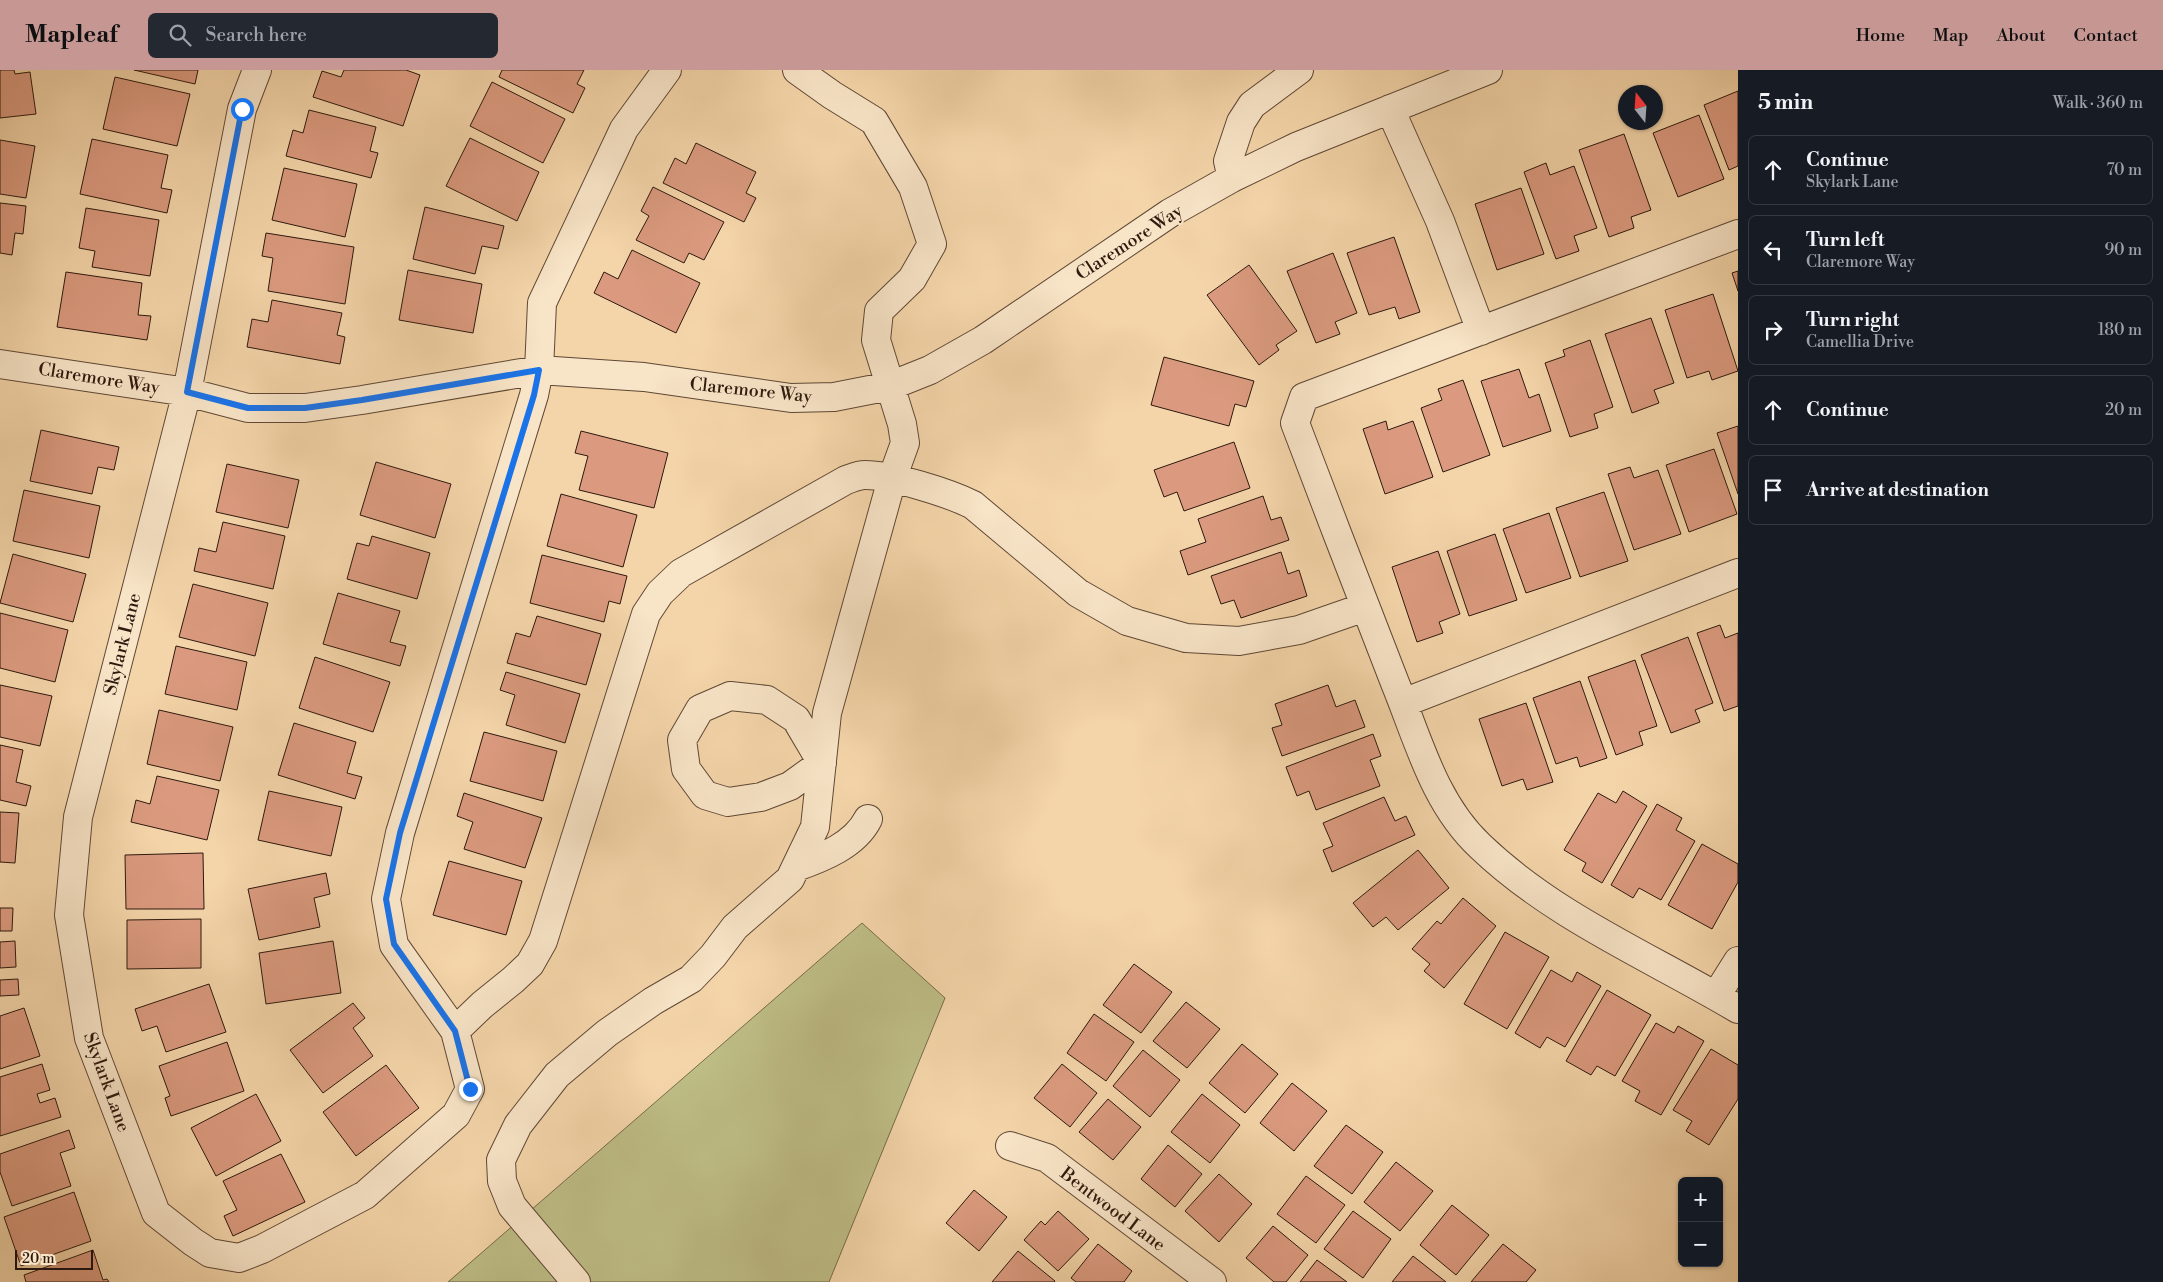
<!DOCTYPE html>
<html lang="en">
<head>
<meta charset="utf-8">
<style>
  body { margin:0; font-family:"Libre Bodoni",serif; background:#242831; color:#f1f3f6 }
  .controls { position:absolute; right:15px; bottom:15px; display:grid; overflow:hidden; border-radius:8px; box-shadow:0 1px 4px #0004 }
  .controls button { width:45px; height:45px; display:grid; place-items:center; padding:0; border:0; border-bottom:1px solid #363941; background:#171b24; color:#f1f3f6; font:25px sans-serif }
  .compass { position:absolute; left:1618px; top:15px; width:45px; height:45px; border-radius:50%; background:#171b24; box-shadow:0 1px 4px #0004; rotate:343deg }
  .scale { position:absolute; left:15px; bottom:12px; width:78px; box-sizing:border-box; padding-left:5px; border:2px solid #2d190e; border-top:0; font-size:14px; line-height:18px; white-space:nowrap; color:#2d190e; -webkit-text-stroke:4px #f8e4c7; paint-order:stroke }
  .stop { position:absolute; width:15px; height:15px; margin:-11px; border:4px solid #1a73e8; border-radius:50%; background:#fff }
  .stop.end { background:#1a73e8; border-color:#fff; box-shadow:0 1px 5px #0008 }
  .list { margin:0; padding:0; list-style:none }
  h2 { display:flex; justify-content:space-between; align-items:center; height:65px; margin:0; padding:0 20px; font-size:21px }
  h2 small { font-size:16px; font-weight:400; color:#9ea1a6 }
  .list li { display:grid; grid-template-columns:32px 1fr auto; gap:15px; align-items:center; box-sizing:border-box; height:70px; margin:0 10px 10px; padding:0 10px; border:1px solid #363941; border-radius:8px }
  .list b { display:block; font-size:19px; white-space:nowrap }
  .list p { margin:0; font-size:16px; white-space:nowrap; color:#9ea1a6 }
  .list em { font-size:16px; font-style:normal; color:#9ea1a6 }
  .icon { flex:none; width:28px; height:28px; fill:none; stroke:currentColor; stroke-width:2; stroke-linecap:round; stroke-linejoin:round }
  .map { position:relative; flex:none; width:1738px; height:1212px; overflow:hidden }
  header { display:flex; align-items:center; gap:30px; box-sizing:border-box; height:70px; padding:0 25px; background:#c59692; color:#111 }
  header strong { font-size:24px }
  nav { display:flex; gap:28px; margin-inline-start:auto; font-size:18px }
  .search { width:350px; height:45px; background:#242831; display:flex; align-items:center; gap:12px; box-sizing:border-box; padding:0 18px; border-radius:8px; color:#9ea1a6; font-size:19px }
  main { display:flex }
  aside { flex:1; background:#171b24 }
  .map>svg:first-child { display:block }
</style>
</head>
<body>
<header>
<strong>Mapleaf</strong>
<div class="search"><svg class="icon" aria-label="search" viewBox="0 0 24 24"><circle cx="10" cy="10" r="6"/><path d="M15 15l6 6"/></svg>Search here</div>
<nav><a>Home</a><a>Map</a><a>About</a><a>Contact</a></nav>
</header>
<main>
<div class="map">
<svg width="1738" height="1212" viewBox="0 0 1738 1212">
  <rect width="100%" height="100%" fill="#f4d5a9"/>
  <filter id="stains"><feTurbulence type="fractalNoise" baseFrequency=".004" numOctaves="4"/><feColorMatrix values="0 0 0 0 .2 0 0 0 0 .09 0 0 0 0 .02 0 0 0 .5 -.17"/></filter>
  <radialGradient id="worn" r=".72"><stop offset=".6" stop-color="#630" stop-opacity="0"/><stop offset="1" stop-color="#630" stop-opacity=".3"/></radialGradient>
  <path fill="#bebd86" stroke="#766b4a" d="M 862,853 L 945,928 L 829,1212 L 448,1212 Z"/>
  <path fill="#db9a7f" stroke="#2d190e" d="M 0,0 L 14,0 L 15,4 L 30,2 L 36,44 L 0,48 Z
    M 134,0 L 198,0 L 195,14 Z
    M 344,0 L 406,0 L 420,5 L 403,56 L 313,27 L 322,1 L 341,7 Z
    M 502,0 L 584,0 L 577,14 L 585,18 L 573,43 L 499,7 Z
    M 115,7 L 190,24 L 177,76 L 103,59 Z
    M 492,12 L 565,49 L 543,93 L 470,56 Z
    M 1738,21 L 1738,96 L 1729,100 L 1704,35 Z
    M 309,40 L 376,57 L 370,81 L 378,83 L 371,108 L 286,86 L 293,60 L 303,63 Z
    M 1699,45 L 1724,109 L 1678,127 L 1653,63 Z
    M 1624,64 L 1651,140 L 1631,147 L 1634,158 L 1609,167 L 1579,80 Z
    M 470,68 L 539,102 L 517,151 L 446,116 Z
    M 92,69 L 168,85 L 161,118 L 172,120 L 167,143 L 80,124 Z
    M 0,70 L 35,76 L 26,128 L 0,124 Z
    M 696,73 L 756,102 L 746,123 L 756,128 L 744,152 L 663,113 L 675,88 L 686,94 Z
    M 1546,93 L 1550,105 L 1574,96 L 1597,158 L 1574,166 L 1579,181 L 1556,189 L 1524,102 Z
    M 284,98 L 357,114 L 345,167 L 272,150 Z
    M 653,117 L 724,152 L 704,190 L 689,183 L 684,193 L 636,170 L 649,146 L 641,141 Z
    M 1521,118 L 1544,184 L 1497,200 L 1475,134 Z
    M 0,133 L 26,136 L 23,164 L 15,163 L 12,185 L 0,183 Z
    M 425,137 L 504,156 L 498,179 L 482,176 L 475,204 L 413,189 Z
    M 86,138 L 159,150 L 150,206 L 92,197 L 95,181 L 79,178 Z
    M 266,163 L 354,177 L 345,234 L 268,221 L 273,188 L 262,186 Z
    M 1394,167 L 1420,242 L 1399,249 L 1395,237 L 1369,245 L 1347,183 Z
    M 632,180 L 700,213 L 676,263 L 594,223 L 604,202 L 618,209 Z
    M 1333,183 L 1357,243 L 1335,252 L 1340,264 L 1316,273 L 1287,201 Z
    M 1249,195 L 1297,261 L 1276,275 L 1279,280 L 1259,295 L 1207,225 Z
    M 408,200 L 482,214 L 473,263 L 399,250 Z
    M 1738,201 L 1738,221 L 1732,203 Z
    M 66,202 L 142,213 L 138,245 L 151,246 L 147,270 L 57,257 Z
    M 1713,224 L 1738,301 L 1712,310 L 1709,301 L 1687,308 L 1665,240 Z
    M 272,230 L 342,243 L 337,265 L 345,267 L 340,294 L 247,277 L 252,249 L 268,252 Z
    M 1651,248 L 1674,313 L 1654,320 L 1659,333 L 1632,343 L 1605,264 Z
    M 1590,270 L 1613,337 L 1594,344 L 1598,358 L 1570,367 L 1545,293 L 1565,286 L 1563,280 Z
    M 1164,287 L 1254,311 L 1246,337 L 1235,334 L 1229,356 L 1151,335 Z
    M 1519,299 L 1529,328 L 1539,324 L 1551,361 L 1503,377 L 1481,311 Z
    M 1463,310 L 1490,385 L 1443,402 L 1421,338 L 1442,330 L 1438,319 Z
    M 1386,351 L 1388,360 L 1413,351 L 1433,407 L 1385,424 L 1363,359 Z
    M 1738,356 L 1738,424 L 1717,363 Z
    M 41,360 L 119,377 L 114,400 L 98,397 L 92,424 L 30,411 Z
    M 581,361 L 668,383 L 654,438 L 579,420 L 588,386 L 575,383 Z
    M 1234,372 L 1250,418 L 1184,441 L 1177,422 L 1164,427 L 1154,400 Z
    M 1714,379 L 1737,444 L 1689,462 L 1666,395 Z
    M 376,392 L 451,414 L 435,468 L 360,445 Z
    M 227,394 L 299,410 L 288,458 L 216,442 Z
    M 1630,397 L 1634,408 L 1658,400 L 1681,464 L 1634,480 L 1608,404 Z
    M 24,420 L 100,436 L 89,488 L 13,471 Z
    M 1604,422 L 1628,491 L 1580,507 L 1556,438 Z
    M 561,424 L 637,445 L 623,497 L 547,476 Z
    M 1263,426 L 1271,450 L 1281,447 L 1289,470 L 1188,505 L 1180,481 L 1206,472 L 1198,449 Z
    M 1549,443 L 1571,508 L 1526,523 L 1503,459 Z
    M 223,452 L 285,466 L 273,519 L 194,501 L 199,478 L 216,482 Z
    M 1495,464 L 1517,530 L 1469,546 L 1447,481 Z
    M 372,466 L 430,483 L 417,529 L 347,509 L 357,473 L 369,476 Z
    M 1438,481 L 1460,544 L 1439,552 L 1443,563 L 1417,572 L 1392,497 Z
    M 1281,482 L 1288,504 L 1299,500 L 1307,526 L 1241,548 L 1234,530 L 1221,534 L 1211,506 Z
    M 13,484 L 86,504 L 73,552 L 0,533 Z
    M 542,485 L 627,506 L 620,534 L 609,531 L 604,552 L 530,533 Z
    M 193,514 L 268,533 L 255,586 L 179,567 Z
    M 338,523 L 400,541 L 390,572 L 406,576 L 400,596 L 323,574 Z
    M 0,543 L 68,560 L 55,612 L 0,598 Z
    M 537,546 L 601,564 L 586,615 L 507,593 L 516,563 L 530,567 Z
    M 1720,555 L 1725,568 L 1738,563 L 1738,636 L 1724,641 L 1697,563 Z
    M 1688,567 L 1713,633 L 1695,640 L 1700,652 L 1671,663 L 1641,585 Z
    M 176,576 L 247,592 L 237,640 L 165,624 Z
    M 315,587 L 390,612 L 373,662 L 299,638 Z
    M 1635,590 L 1657,656 L 1639,662 L 1643,675 L 1616,685 L 1588,607 Z
    M 506,602 L 580,624 L 565,673 L 506,655 L 515,625 L 500,620 Z
    M 1580,611 L 1607,688 L 1580,697 L 1577,687 L 1556,694 L 1533,628 Z
    M 0,615 L 52,626 L 40,676 L 0,667 Z
    M 1328,615 L 1336,637 L 1355,630 L 1365,657 L 1282,686 L 1272,658 L 1282,655 L 1275,634 Z
    M 1526,633 L 1553,712 L 1527,720 L 1523,709 L 1502,716 L 1479,649 Z
    M 159,640 L 233,657 L 220,711 L 147,694 Z
    M 294,653 L 356,672 L 347,703 L 362,707 L 355,729 L 278,705 Z
    M 484,662 L 557,681 L 543,731 L 470,711 Z
    M 1373,664 L 1381,686 L 1370,690 L 1380,716 L 1316,740 L 1309,721 L 1297,726 L 1286,697 Z
    M 0,675 L 23,680 L 16,712 L 31,716 L 26,736 L 0,730 Z
    M 157,706 L 219,720 L 207,770 L 131,752 L 136,730 L 150,734 Z
    M 269,721 L 342,737 L 331,786 L 258,770 Z
    M 1623,721 L 1647,736 L 1602,813 L 1582,801 L 1586,793 L 1564,780 L 1598,723 L 1616,733 Z
    M 464,723 L 542,748 L 525,798 L 464,779 L 473,752 L 457,746 Z
    M 1384,727 L 1395,751 L 1406,746 L 1415,765 L 1332,802 L 1323,780 L 1333,776 L 1323,753 Z
    M 1657,734 L 1682,748 L 1676,760 L 1695,771 L 1661,830 L 1639,818 L 1633,828 L 1611,815 Z
    M 0,742 L 19,743 L 15,793 L 0,792 Z
    M 1702,774 L 1738,794 L 1738,812 L 1712,859 L 1668,835 Z
    M 1418,780 L 1449,818 L 1398,860 L 1386,847 L 1373,857 L 1353,833 Z
    M 203,783 L 204,839 L 126,839 L 125,785 Z
    M 449,791 L 522,811 L 506,865 L 433,845 Z
    M 326,803 L 330,824 L 314,828 L 320,857 L 259,870 L 248,819 Z
    M 1463,828 L 1496,856 L 1444,918 L 1424,901 L 1430,894 L 1412,879 L 1437,851 L 1441,854 Z
    M 0,838 L 13,838 L 12,861 L 0,861 Z
    M 201,849 L 201,898 L 127,899 L 127,850 Z
    M 1505,862 L 1549,887 L 1507,959 L 1464,934 Z
    M 15,871 L 16,897 L 0,898 L 0,872 Z
    M 333,871 L 341,923 L 266,934 L 259,883 Z
    M 1134,894 L 1172,922 L 1141,963 L 1103,935 Z
    M 1551,900 L 1572,912 L 1577,902 L 1601,916 L 1565,977 L 1547,967 L 1540,978 L 1515,963 Z
    M 18,909 L 19,925 L 0,926 L 0,910 Z
    M 209,914 L 226,962 L 166,982 L 157,956 L 142,961 L 135,939 Z
    M 1607,920 L 1651,945 L 1615,1006 L 1597,996 L 1591,1005 L 1566,991 Z
    M 1186,932 L 1220,959 L 1187,998 L 1153,971 Z
    M 353,933 L 365,948 L 353,958 L 373,986 L 323,1023 L 290,980 Z
    M 24,938 L 40,986 L 0,999 L 0,946 Z
    M 1094,944 L 1134,972 L 1106,1011 L 1067,983 Z
    M 1656,953 L 1674,963 L 1678,956 L 1704,971 L 1661,1045 L 1635,1031 L 1640,1021 L 1622,1011 Z
    M 227,972 L 244,1021 L 171,1046 L 165,1028 L 170,1026 L 159,996 Z
    M 1242,974 L 1278,1004 L 1245,1043 L 1209,1013 Z
    M 1711,979 L 1738,995 L 1738,1029 L 1709,1075 L 1686,1061 L 1692,1051 L 1673,1040 Z
    M 1143,980 L 1180,1010 L 1150,1047 L 1113,1016 Z
    M 42,994 L 50,1020 L 37,1024 L 40,1033 L 55,1028 L 61,1047 L 0,1066 L 0,1007 Z
    M 1062,994 L 1097,1023 L 1070,1057 L 1034,1028 Z
    M 386,995 L 419,1038 L 356,1086 L 323,1042 Z
    M 1292,1013 L 1327,1041 L 1294,1081 L 1260,1053 Z
    M 256,1024 L 281,1071 L 216,1106 L 191,1058 Z
    M 1202,1024 L 1240,1055 L 1210,1093 L 1171,1062 Z
    M 1108,1029 L 1141,1057 L 1113,1090 L 1079,1062 Z
    M 1346,1055 L 1383,1082 L 1352,1124 L 1314,1096 Z
    M 69,1060 L 75,1078 L 60,1083 L 71,1116 L 12,1136 L 0,1102 L 0,1084 Z
    M 1168,1075 L 1202,1104 L 1175,1137 L 1141,1109 Z
    M 281,1084 L 305,1132 L 233,1166 L 224,1146 L 237,1140 L 223,1111 Z
    M 1396,1092 L 1433,1121 L 1400,1161 L 1364,1132 Z
    M 1219,1104 L 1252,1134 L 1219,1172 L 1185,1141 Z
    M 1306,1106 L 1345,1135 L 1316,1173 L 1277,1144 Z
    M 974,1120 L 1007,1147 L 979,1181 L 946,1153 Z
    M 74,1122 L 91,1171 L 21,1196 L 4,1147 Z
    M 1452,1135 L 1489,1165 L 1456,1205 L 1420,1175 Z
    M 1058,1141 L 1089,1169 L 1058,1201 L 1024,1170 L 1041,1151 L 1045,1155 Z
    M 1353,1141 L 1391,1169 L 1363,1208 L 1324,1179 Z
    M 1273,1156 L 1308,1185 L 1286,1212 L 1274,1212 L 1246,1188 Z
    M 1098,1174 L 1132,1201 L 1124,1212 L 1076,1212 L 1071,1208 Z
    M 1503,1174 L 1536,1200 L 1526,1212 L 1471,1212 Z
    M 93,1180 L 103,1210 L 107,1209 L 109,1212 L 26,1212 L 24,1205 Z
    M 1018,1181 L 1055,1211 L 1054,1212 L 992,1212 Z
    M 1413,1186 L 1446,1212 L 1392,1212 Z
    M 1317,1190 L 1347,1212 L 1300,1212 Z"/>
  <g fill="none" stroke-linecap="round" stroke-linejoin="round">
    <g stroke="#5f4835" stroke-width="30">
      <path id="minor" d="M 257,0 L 242,39 L 187,322 L 78,747 L 69,845 L 89,968 L 156,1143 L 193,1172 L 210,1183 L 239,1188 L 262,1179 L 365,1125 L 456,1045 L 470,1019 L 455,961 L 394,875 L 386,829 L 400,763 L 534,325 L 539,300 L 542,233 L 624,59 L 667,0
        M 1390,39 L 1440,151 L 1481,261
        M 1232,108 L 1228,91 L 1241,52 L 1252,35 L 1299,0
        M 1738,164 L 1304,327 L 1295,353 C 1328,440 1361,526 1395,613 C 1418,669 1434,733 1480,776 C 1554,847 1651,887 1738,939
        M 0,294 L 187,322 L 248,338 L 305,338 L 362,330 L 539,300 L 644,307 L 791,328 L 834,327 L 890,316 L 930,300 L 983,270 L 1170,143 L 1232,108 L 1296,77 L 1488,0
        M 730,626 L 767,630 L 796,649 L 822,693 L 790,716 L 761,727 L 728,732 L 705,725 L 686,699 L 682,670 L 700,639 Z
        M 1403,633 L 1738,503
        M 796,797 C 822,788 855,775 868,749
        M 1716,926 L 1738,891
        M 455,961 L 482,935 L 513,910 L 530,894 L 543,871 L 646,544 L 660,523 L 681,503 L 846,410 C 852,408 858,405 865,405 C 892,405 949,423 973,435 L 1078,523 L 1127,551 L 1186,568 L 1239,571 L 1299,560 L 1365,537
        M 1010,1076 L 1047,1088 L 1212,1212
        M 576,1212 L 512,1136 L 502,1111 L 501,1090 L 518,1055 L 557,1005 L 607,963 L 653,931 L 691,909 L 713,886 L 735,857 L 790,809 L 815,757 L 827,643 L 892,409 L 905,373 L 902,354 L 876,270 L 879,241 L 912,209 L 932,174 L 913,117 L 874,51 L 832,25 L 797,0"/>
    </g>
    <use href="#minor" stroke="#f8e4c7" stroke-width="28"/>
  </g>
  <g fill="none" stroke-linecap="round" stroke-linejoin="round">
    <path stroke="#1a73e8" stroke-width="6" d="M 242,39 L 187,322 L 248,338 L 305,338 L 362,330 L 539,300 L 534,325 L 400,763 L 386,829 L 394,874 L 455,961 L 470,1019"/>
  </g>
  <g text-anchor="middle" stroke-width="4.5" stroke-linejoin="round" paint-order="stroke">
    <g font-size="18" fill="#2d190e" stroke="#f8e4c7">
      <text transform="translate(1129 172) rotate(-33)" y="6">Claremore Way</text>
      <text transform="translate(99 308) rotate(9)" y="6">Claremore Way</text>
      <text transform="translate(751 320) rotate(6)" y="6">Claremore Way</text>
      <text transform="translate(122 574) rotate(-76)" y="6">Skylark Lane</text>
      <text transform="translate(107 1012) rotate(70)" y="6">Skylark Lane</text>
      <text transform="translate(1113 1139) rotate(37)" y="6">Bentwood Lane</text>
    </g>
  </g>
  <rect width="100%" height="100%" filter="url(#stains)"/>
  <rect width="100%" height="100%" fill="url(#worn)"/>
</svg>
<div class="controls">
<button>+</button>
<button>−</button>
</div>
<svg class="compass" viewBox="-18 -18 36 36"><path d="M0-13l5 13h-10z" fill="#e53935"/><path d="M0 13l5-13h-10z" fill="#9ea1a6"/></svg>
<div class="scale">20 m</div>
<div class="stop" style="left:242px;top:39px"></div>
<div class="stop end" style="left:470px;top:1019px"></div>
</div>
<aside>
<h2>5 min<small>Walk · 360 m</small></h2>
<ul class="list">
<li><svg class="icon" aria-label="ahead" viewBox="0 0 24 24"><path d="M12 20V5M6 11l6-6 6 6"/></svg><div><b>Continue</b><p>Skylark Lane</p></div><em>70 m</em></li>
<li><svg class="icon" aria-label="left" viewBox="0 0 24 24"><path d="M17 20v-9H6M10 6l-5 5 5 5"/></svg><div><b>Turn left</b><p>Claremore Way</p></div><em>90 m</em></li>
<li><svg class="icon" aria-label="right" viewBox="0 0 24 24"><path d="M7 20v-9h11M14 6l5 5-5 5"/></svg><div><b>Turn right</b><p>Camellia Drive</p></div><em>180 m</em></li>
<li><svg class="icon" aria-label="ahead" viewBox="0 0 24 24"><path d="M12 20V5M6 11l6-6 6 6"/></svg><div><b>Continue</b></div><em>20 m</em></li>
<li><svg class="icon" aria-label="arrive" viewBox="0 0 24 24"><path d="M6 21V4h12l-3 4 3 4H6"/></svg><div><b>Arrive at destination</b></div></li>
</ul>
</aside>
</main>
</body>
</html>
